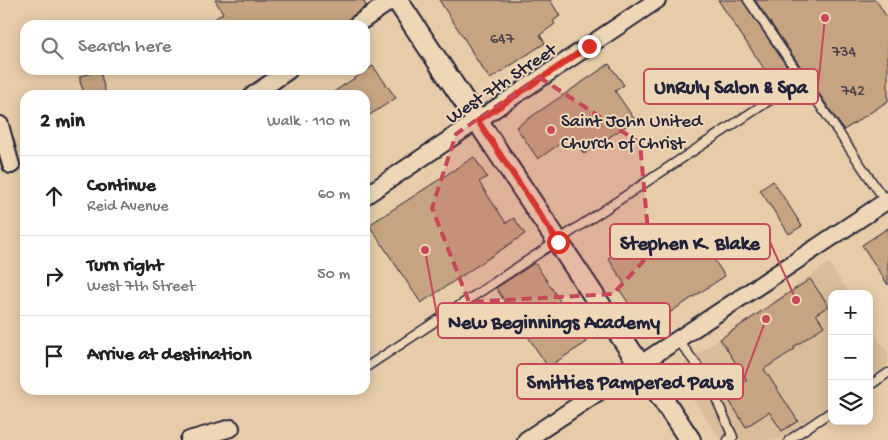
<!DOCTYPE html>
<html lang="en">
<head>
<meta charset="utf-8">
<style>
  body { margin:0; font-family:"Gochi Hand",sans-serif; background:#f6f6f6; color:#222 }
  .controls { position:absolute; right:15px; bottom:15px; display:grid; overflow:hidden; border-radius:10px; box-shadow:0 2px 12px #0003 }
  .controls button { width:45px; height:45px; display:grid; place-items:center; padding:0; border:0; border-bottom:1px solid #e0e0e0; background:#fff; color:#222; font:25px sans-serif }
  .stop { position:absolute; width:15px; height:15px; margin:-11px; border:4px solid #d93025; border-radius:50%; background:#fff }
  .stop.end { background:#d93025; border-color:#fff; box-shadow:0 1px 5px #0008 }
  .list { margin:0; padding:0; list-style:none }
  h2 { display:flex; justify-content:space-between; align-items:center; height:65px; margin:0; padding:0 20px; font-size:21px }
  h2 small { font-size:16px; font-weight:400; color:#767676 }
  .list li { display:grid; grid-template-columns:32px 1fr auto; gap:15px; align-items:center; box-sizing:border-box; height:80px; padding:0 20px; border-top:1px solid #e0e0e0 }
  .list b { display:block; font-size:19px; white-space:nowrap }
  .list p { margin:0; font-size:16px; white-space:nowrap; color:#767676 }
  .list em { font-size:16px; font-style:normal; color:#767676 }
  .icon { flex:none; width:28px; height:28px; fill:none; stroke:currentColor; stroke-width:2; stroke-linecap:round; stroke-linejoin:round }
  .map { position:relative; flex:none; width:888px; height:440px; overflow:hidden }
  .search { position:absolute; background:#fff; box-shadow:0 2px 12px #0003; left:20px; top:20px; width:350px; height:55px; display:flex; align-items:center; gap:12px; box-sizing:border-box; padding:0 18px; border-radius:15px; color:#767676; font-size:19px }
  .panel { position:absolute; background:#fff; box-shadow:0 2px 12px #0003; left:20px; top:90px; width:350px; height:305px; border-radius:15px }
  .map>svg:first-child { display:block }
</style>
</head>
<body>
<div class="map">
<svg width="888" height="440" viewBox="0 0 888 440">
  <rect width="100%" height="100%" fill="#e7cca9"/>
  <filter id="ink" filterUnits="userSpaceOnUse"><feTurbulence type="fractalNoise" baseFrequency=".02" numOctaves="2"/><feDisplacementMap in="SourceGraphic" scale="10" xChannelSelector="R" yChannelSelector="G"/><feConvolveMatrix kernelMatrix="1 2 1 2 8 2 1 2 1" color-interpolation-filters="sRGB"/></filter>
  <g filter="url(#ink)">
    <path fill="#d9bd9b" d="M 829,263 L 849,294 L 832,294 L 832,403 L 778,440 L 721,440 L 673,371 Z
      M 869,325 L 888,353 L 888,365 L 869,378 Z"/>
    <path fill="#c6a481" stroke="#22223b" d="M 215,0 L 363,0 L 366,6 L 342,25 L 206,25 L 223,13 Z
      M 439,0 L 550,0 L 560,16 L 553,21 L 555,24 L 540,35 L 545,43 L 490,79 L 474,56 L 469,46 Z
      M 718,0 L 742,0 L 790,71 L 773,82 Z
      M 755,0 L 876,0 L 888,19 L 888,101 L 844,130 Z
      M 609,64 L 624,85 L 615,91 L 635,120 L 584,154 L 571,136 L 538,159 L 516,127 Z
      M 373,66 L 396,98 L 365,118 L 365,95 L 329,95 Z
      M 100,71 L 106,95 L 85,95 L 80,82 L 80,76 Z
      M 474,157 L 487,177 L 479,182 L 506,223 L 514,218 L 525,234 L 421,303 L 369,225 Z
      M 773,181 L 802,226 L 789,234 L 760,190 Z
      M 888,228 L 888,285 L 862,245 Z
      M 676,237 L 688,256 L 704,245 L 725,276 L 651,325 L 642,323 L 619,289 L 625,285 L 608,258 L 634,242 L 645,258 Z
      M 535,263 L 587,342 L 548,367 L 496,288 Z
      M 810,279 L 829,306 L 816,314 L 824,326 L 794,347 L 795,349 L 764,369 L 798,421 L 782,431 L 769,412 L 746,427 L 725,394 L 747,380 L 720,339 Z"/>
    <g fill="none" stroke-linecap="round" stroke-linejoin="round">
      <g stroke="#22223b" stroke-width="11">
        <path id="service" d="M 748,0 L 886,202
          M 678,340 L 708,380 L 733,437 L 728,440
          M 365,368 L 802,79
          M 869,386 L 888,373
          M 663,397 L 701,371
          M 789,440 L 832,411"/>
      </g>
      <g stroke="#22223b" stroke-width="20">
        <path id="minor" d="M 356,25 L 392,0
          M 253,95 L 289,70
          M 0,125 L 11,165
          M 365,196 L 657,0
          M 189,440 L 231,428
          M 526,440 L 888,200"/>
      </g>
      <g stroke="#22223b" stroke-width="24">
        <path id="tertiary" d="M 397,0 L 690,440"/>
      </g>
      <use href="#service" stroke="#eed7b7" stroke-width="8"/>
      <use href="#minor" stroke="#eed7b7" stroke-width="16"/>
      <use href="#tertiary" stroke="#eed7b7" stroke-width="20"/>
    </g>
  </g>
  <g fill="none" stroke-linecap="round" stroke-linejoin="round" filter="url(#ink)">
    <path stroke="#d93025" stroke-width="6" d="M 558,242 L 478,121 L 589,46"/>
  </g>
  <path fill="#c84759" fill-opacity="0.2" stroke="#c84759" stroke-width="4" stroke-dasharray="10 6" stroke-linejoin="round" d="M 539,77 L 640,143 L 650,254 L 613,294 L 469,302 L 432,208 L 456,134 Z"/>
  <circle fill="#d1495b" stroke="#eed7b7" stroke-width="2" cx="551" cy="130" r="5"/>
  <g text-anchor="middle" stroke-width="4" stroke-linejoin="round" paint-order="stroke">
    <g font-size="16" fill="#4b424c">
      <text x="502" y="43">647</text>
      <text x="844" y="56">734</text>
      <text x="853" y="95">742</text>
    </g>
    <g font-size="19" fill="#22223b" stroke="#eed7b7">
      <text transform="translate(500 82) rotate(-34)" y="7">West 7th Street</text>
    </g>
    <g font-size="19" fill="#22223b" stroke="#eed7b7" text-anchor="start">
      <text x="561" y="126">Saint John United<tspan x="561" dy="22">Church of Christ</tspan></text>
    </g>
  </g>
  <path fill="none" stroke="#c84759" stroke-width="2" d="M825 18L818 86M796 300L770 242M425 250L438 321M766 319L743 381"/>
  <g fill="#c84759" stroke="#eed7b7" stroke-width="2">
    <circle cx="825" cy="18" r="5"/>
    <circle cx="796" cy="300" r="5"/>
    <circle cx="425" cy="250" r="5"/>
    <circle cx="766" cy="319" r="5"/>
  </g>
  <g fill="#eed7b7" stroke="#c84759" stroke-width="2">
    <rect x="644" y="69" width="174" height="35" rx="5"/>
    <rect x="610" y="224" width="160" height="35" rx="5"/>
    <rect x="438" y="303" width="232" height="35" rx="5"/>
    <rect x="517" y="364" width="226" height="35" rx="5"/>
  </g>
  <g font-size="20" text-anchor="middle" font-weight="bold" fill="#22223b">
    <text x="731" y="93">UnRuly Salon &amp; Spa</text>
    <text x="690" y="249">Stephen K. Blake</text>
    <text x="554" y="328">New Beginnings Academy</text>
    <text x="630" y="388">Smitties Pampered Paws</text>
  </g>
</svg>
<div class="controls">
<button>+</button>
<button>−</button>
<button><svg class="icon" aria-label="layers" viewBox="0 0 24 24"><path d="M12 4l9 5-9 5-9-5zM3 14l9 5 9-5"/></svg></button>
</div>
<div class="stop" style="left:558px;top:242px"></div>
<div class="stop end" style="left:589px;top:46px"></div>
<div class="search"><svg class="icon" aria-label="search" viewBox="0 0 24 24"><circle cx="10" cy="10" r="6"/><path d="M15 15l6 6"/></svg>Search here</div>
<section class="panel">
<h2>2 min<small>Walk · 110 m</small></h2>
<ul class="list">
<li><svg class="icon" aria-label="ahead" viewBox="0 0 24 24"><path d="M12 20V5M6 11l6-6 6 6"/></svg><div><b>Continue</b><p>Reid Avenue</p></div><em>60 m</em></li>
<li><svg class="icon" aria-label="right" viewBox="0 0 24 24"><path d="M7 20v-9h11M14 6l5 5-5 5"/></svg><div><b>Turn right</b><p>West 7th Street</p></div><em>50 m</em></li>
<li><svg class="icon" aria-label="arrive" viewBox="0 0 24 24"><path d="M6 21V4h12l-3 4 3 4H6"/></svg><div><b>Arrive at destination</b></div></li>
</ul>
</section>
</div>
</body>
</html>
